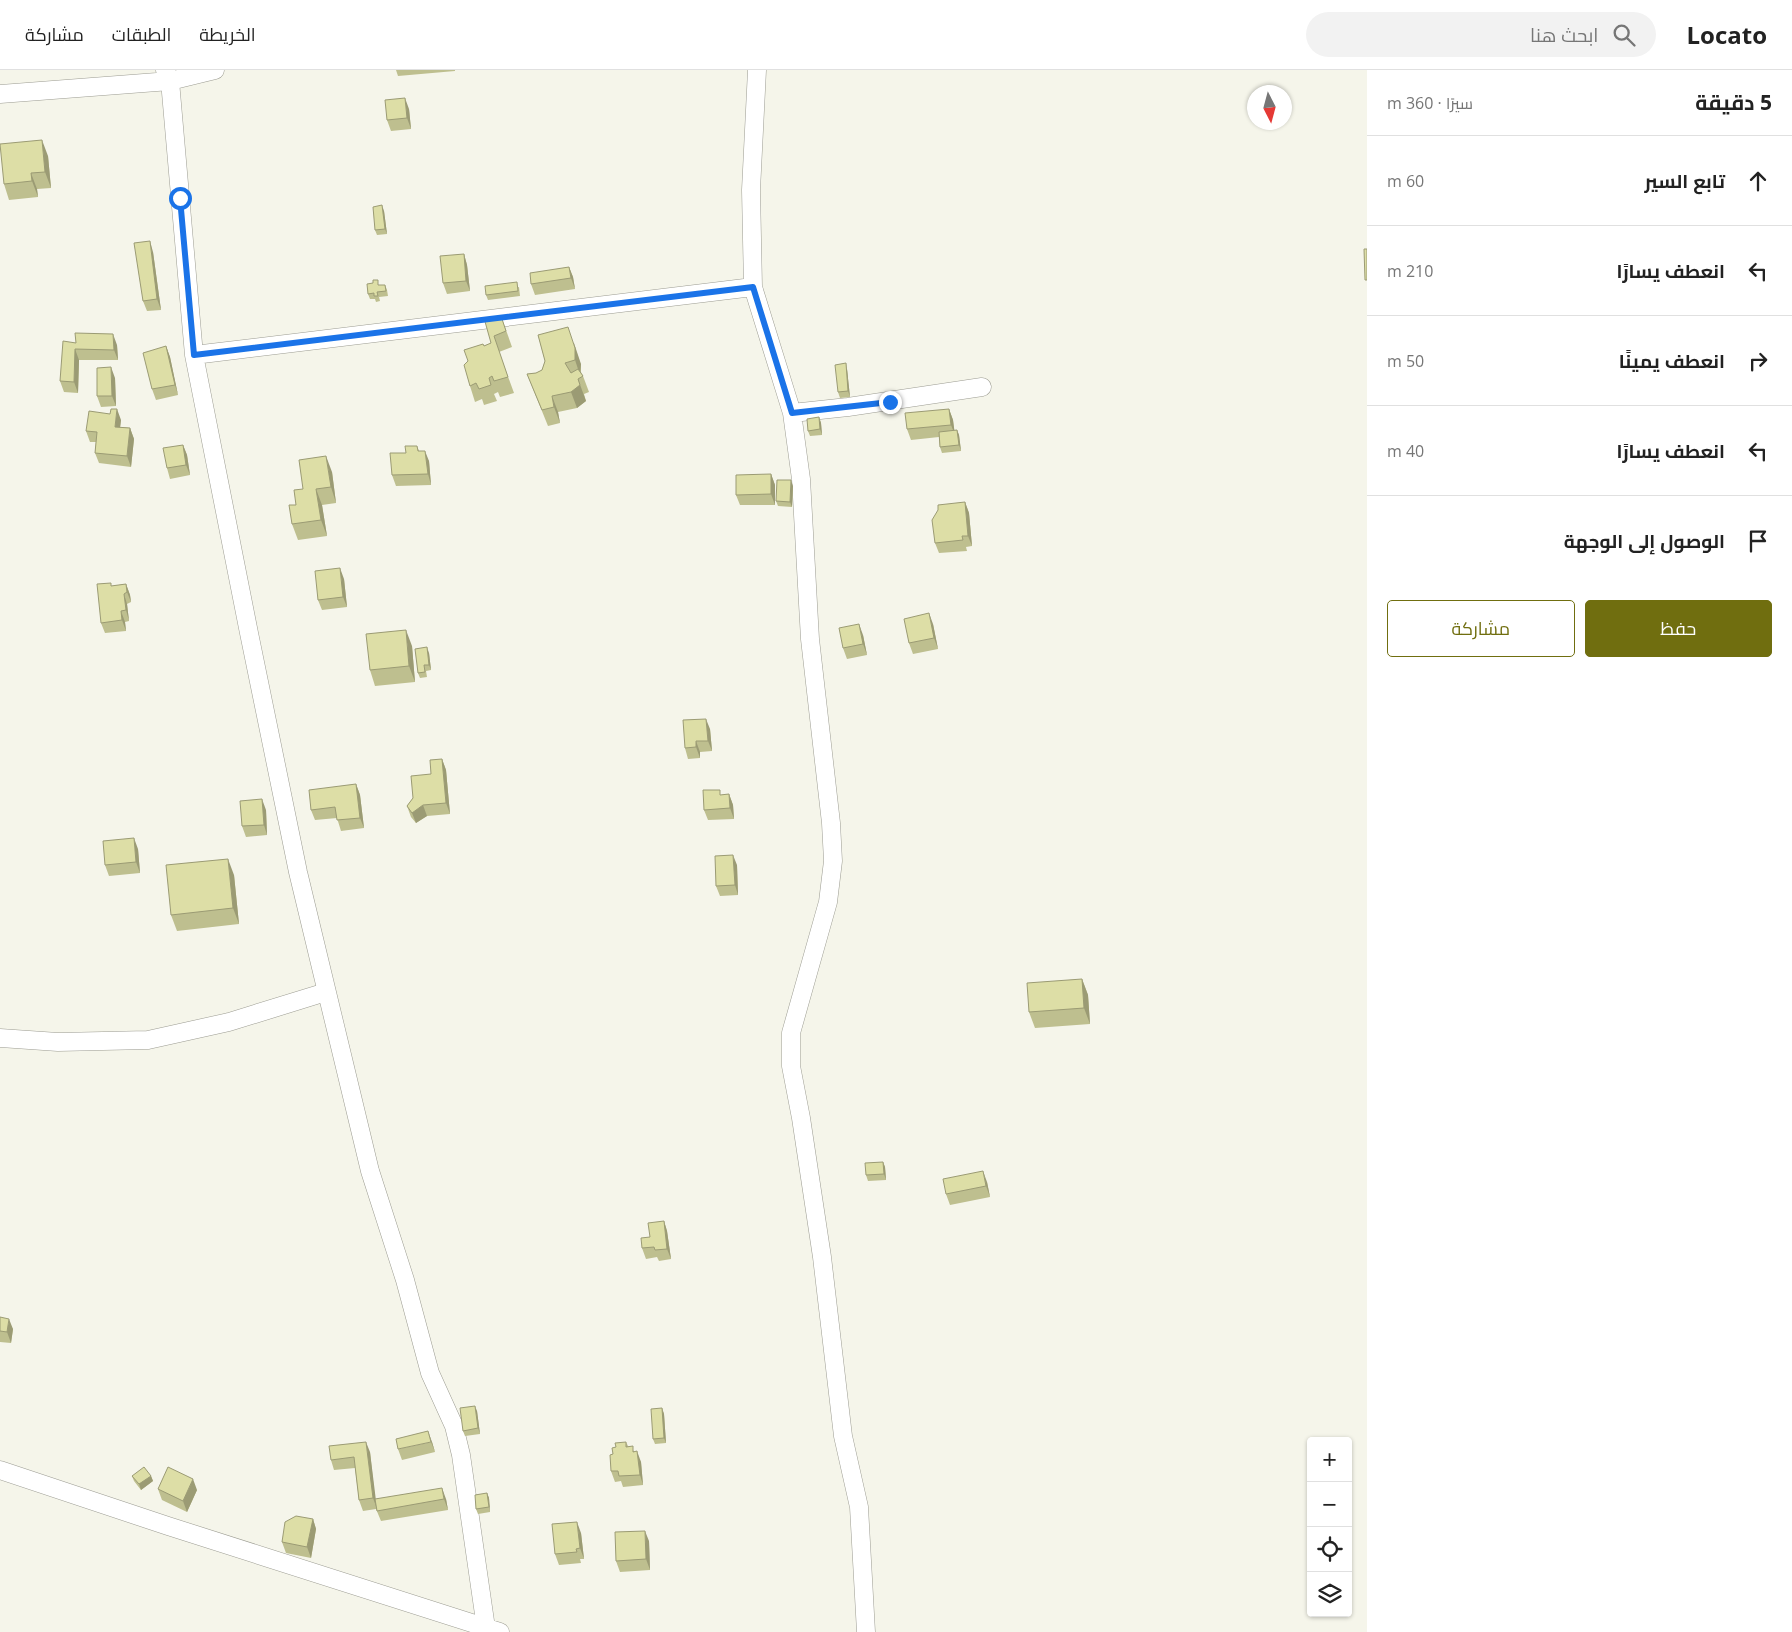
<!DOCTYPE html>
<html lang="ar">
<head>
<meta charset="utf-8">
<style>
  body { margin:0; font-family:"Open Sans",Cairo,sans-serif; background:#f2f2f2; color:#222; direction:rtl }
  .controls { position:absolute; right:15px; bottom:15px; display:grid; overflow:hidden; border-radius:5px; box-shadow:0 1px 4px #0004 }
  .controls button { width:45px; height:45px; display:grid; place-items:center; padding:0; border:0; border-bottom:1px solid #e0e0e0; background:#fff; color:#222; font:25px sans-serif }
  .compass { position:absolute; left:1247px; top:15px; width:45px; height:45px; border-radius:50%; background:#fff; box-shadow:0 1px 4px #0004; rotate:174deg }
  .stop { position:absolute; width:15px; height:15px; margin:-11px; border:4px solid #1a73e8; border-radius:50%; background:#fff }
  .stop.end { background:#1a73e8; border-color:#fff; box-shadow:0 1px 5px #0008 }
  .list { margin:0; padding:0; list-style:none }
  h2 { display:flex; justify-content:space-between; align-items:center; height:65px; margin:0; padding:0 20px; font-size:21px }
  h2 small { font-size:16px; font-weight:400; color:#767676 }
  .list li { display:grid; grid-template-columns:32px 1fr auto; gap:15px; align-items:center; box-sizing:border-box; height:90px; padding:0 20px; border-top:1px solid #e0e0e0 }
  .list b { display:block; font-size:19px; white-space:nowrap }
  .list em { font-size:16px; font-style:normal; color:#767676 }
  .actions { display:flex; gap:10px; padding:15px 20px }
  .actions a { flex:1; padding:11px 0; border:1px solid #706e0f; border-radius:5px; text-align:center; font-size:18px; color:#706e0f }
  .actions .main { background:#706e0f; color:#fff }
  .icon { flex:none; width:28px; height:28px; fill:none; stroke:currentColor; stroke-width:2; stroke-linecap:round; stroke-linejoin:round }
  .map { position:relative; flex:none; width:1367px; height:1562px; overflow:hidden; direction:ltr }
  header { display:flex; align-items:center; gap:30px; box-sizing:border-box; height:70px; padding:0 25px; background:#fff; border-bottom:1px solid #e0e0e0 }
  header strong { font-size:24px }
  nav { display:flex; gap:28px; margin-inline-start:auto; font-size:18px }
  .search { width:350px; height:45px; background:#f2f2f2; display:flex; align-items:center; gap:12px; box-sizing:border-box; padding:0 18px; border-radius:28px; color:#767676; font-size:19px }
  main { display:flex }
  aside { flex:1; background:#fff }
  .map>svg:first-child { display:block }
</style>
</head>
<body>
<header>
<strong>Locato</strong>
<div class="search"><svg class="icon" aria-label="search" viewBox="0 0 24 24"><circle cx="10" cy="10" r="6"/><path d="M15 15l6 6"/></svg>ابحث هنا</div>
<nav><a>الخريطة</a><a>الطبقات</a><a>مشاركة</a></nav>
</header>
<main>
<aside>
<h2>5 دقيقة<small>سيرًا · 360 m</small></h2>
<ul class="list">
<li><svg class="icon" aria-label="ahead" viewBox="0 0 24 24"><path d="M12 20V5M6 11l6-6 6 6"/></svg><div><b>تابع السير</b></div><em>60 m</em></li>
<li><svg class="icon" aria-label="left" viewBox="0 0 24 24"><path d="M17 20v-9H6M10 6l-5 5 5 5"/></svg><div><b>انعطف يسارًا</b></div><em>210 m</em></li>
<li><svg class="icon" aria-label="right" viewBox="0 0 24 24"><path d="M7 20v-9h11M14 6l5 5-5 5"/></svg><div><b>انعطف يمينًا</b></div><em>50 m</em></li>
<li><svg class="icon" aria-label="left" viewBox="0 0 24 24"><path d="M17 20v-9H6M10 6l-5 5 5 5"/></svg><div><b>انعطف يسارًا</b></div><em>40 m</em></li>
<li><svg class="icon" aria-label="arrive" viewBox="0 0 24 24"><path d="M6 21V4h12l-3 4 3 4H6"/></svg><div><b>الوصول إلى الوجهة</b></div></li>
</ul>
<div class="actions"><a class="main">حفظ</a><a>مشاركة</a></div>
</aside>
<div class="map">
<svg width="1367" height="1562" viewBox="0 0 1367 1562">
  <rect width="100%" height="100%" fill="#f5f5ea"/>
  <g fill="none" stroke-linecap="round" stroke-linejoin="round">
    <g stroke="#9c9c92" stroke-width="19">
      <path id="minor" d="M 165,0 L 170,11 L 194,285 L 249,563 L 298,802 L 370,1101 L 405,1210 L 430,1303 L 454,1356 L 461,1385 L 486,1558
        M 757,0 L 751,120 L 753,217 L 792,343 L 848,337 L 982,317
        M 0,24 L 170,11 L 215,0
        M 194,285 L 753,217
        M 792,343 L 801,409 L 810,569 L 831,753 L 833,791 L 828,832 L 791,963 L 791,996 L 801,1048 L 822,1187 L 843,1366 L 859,1437 L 866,1562
        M 0,968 L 58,972 L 148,970 L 229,952 L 326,922
        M 0,1400 L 168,1456 L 500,1562"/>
    </g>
    <use href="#minor" stroke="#fff" stroke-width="18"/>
  </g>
  <path fill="#bebf8f" d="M 396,0 L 455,0 L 455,1 L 398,6 Z
    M 409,39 L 411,59 L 391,61 L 387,50 Z
    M 48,86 L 51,118 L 37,119 L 38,127 L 9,130 L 4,114 Z
    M 384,141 L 387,164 L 377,165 L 375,160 Z
    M 153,182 L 161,240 L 147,241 L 143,231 Z
    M 464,184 L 467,195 L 470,221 L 447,224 L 443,213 Z
    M 569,197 L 573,207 L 575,219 L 535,225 L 531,214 Z
    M 380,215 L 385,215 L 387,220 L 388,226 L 379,227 L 380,231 L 376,232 L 375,229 L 370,229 L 368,224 Z
    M 519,217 L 520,226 L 488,230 L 486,225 Z
    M 501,246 L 512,277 L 499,282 L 514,323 L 500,327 L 498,322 L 494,324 L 497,331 L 484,335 L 482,329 L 475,332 L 470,316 L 484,276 L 491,273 Z
    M 538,265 L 581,294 L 581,302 L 583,306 L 589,322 L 584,324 L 586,331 L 577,338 L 558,342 L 560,353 L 548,356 L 527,304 L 536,303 L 542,300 L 545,291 Z
    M 76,273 L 117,275 L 118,290 L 79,290 L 78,323 L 64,322 L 60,311 Z
    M 166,276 L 170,287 L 178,325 L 156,330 L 152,319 Z
    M 847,299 L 850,327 L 840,328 L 838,322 Z
    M 115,308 L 116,336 L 101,337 L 97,326 Z
    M 949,339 L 953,350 L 954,360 L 957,360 L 959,365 L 961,381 L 942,383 L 940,377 L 939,367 L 911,370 L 907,359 Z
    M 819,347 L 821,353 L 822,365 L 810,366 L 808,361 Z
    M 121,350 L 120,357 L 130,358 L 134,369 L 131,397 L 99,393 L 95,383 L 96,372 L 90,372 L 86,361 Z
    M 183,375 L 187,385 L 190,405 L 170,409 L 167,398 Z
    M 417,376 L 419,381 L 429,391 L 431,415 L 396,416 L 392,405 L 406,383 Z
    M 332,402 L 336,433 L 322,435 L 327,466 L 298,470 L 292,454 L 303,419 Z
    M 771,404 L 775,415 L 775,435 L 740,435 L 736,425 Z
    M 793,416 L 792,437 L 778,436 L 776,431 Z
    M 965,432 L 969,443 L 972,476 L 966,477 L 967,481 L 939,483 L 935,473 Z
    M 344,509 L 347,537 L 322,540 L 318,530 Z
    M 126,514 L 130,525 L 131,532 L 127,534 L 129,551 L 125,552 L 126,561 L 105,563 L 101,553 L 112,516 Z
    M 933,554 L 938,579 L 913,584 L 909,573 Z
    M 863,565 L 867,585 L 847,589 L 843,578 Z
    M 412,576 L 415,612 L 375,616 L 370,600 Z
    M 429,583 L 431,600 L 426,601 L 427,607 L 420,608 L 418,603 Z
    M 710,659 L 712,681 L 700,682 L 700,688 L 688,689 L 685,678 Z
    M 442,689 L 446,700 L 450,744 L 427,746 L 416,753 L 411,747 L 407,736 Z
    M 356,714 L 360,725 L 364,758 L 341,761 L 337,748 L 315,750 L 311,740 Z
    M 729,724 L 733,735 L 734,749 L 708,750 L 704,740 L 722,725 Z
    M 266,740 L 267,765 L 246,767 L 242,756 Z
    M 138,779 L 140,803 L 109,806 L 105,795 Z
    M 737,795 L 738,825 L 720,826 L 716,816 Z
    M 234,805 L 239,854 L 177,861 L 171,845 Z
    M 1082,909 L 1088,925 L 1090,954 L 1035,958 L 1029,942 Z
    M 883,1092 L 885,1097 L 886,1110 L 868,1111 L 866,1105 Z
    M 987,1112 L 990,1127 L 950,1135 L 946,1124 Z
    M 664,1151 L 667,1161 L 671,1189 L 659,1191 L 657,1187 L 646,1189 L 642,1178 L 650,1167 Z
    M 0,1247 L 13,1259 L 11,1273 L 0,1272 Z
    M 662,1338 L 664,1344 L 666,1373 L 655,1374 L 653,1369 Z
    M 477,1341 L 480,1364 L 465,1366 L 463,1361 Z
    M 432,1372 L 435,1382 L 402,1390 L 398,1379 Z
    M 626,1372 L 628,1376 L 635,1382 L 641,1392 L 643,1415 L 623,1417 L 621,1411 L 615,1412 L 611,1401 L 613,1384 L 616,1377 Z
    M 370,1382 L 375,1429 L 446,1429 L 448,1440 L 381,1451 L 376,1439 L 363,1441 L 359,1430 L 355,1398 L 334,1400 L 331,1390 Z
    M 132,1406 L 151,1406 L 153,1411 L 141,1420 L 134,1411 Z
    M 158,1419 L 197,1420 L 187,1442 L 162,1430 Z
    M 487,1423 L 489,1428 L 490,1442 L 478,1444 L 476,1439 Z
    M 313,1449 L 316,1459 L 311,1488 L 286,1483 L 282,1472 Z
    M 581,1463 L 584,1489 L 580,1489 L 581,1493 L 559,1495 L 555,1484 Z
    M 649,1471 L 650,1500 L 620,1502 L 616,1491 Z"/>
  <path fill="#9b9b74" d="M 405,28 L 409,39 L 411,59 L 407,48 Z
    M 42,70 L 48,86 L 51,118 L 45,102 Z
    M 31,103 L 37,119 L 38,127 L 32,111 Z
    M 382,135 L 384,141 L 387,164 L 385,159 Z
    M 150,171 L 153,182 L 161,240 L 157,229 Z
    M 464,184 L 467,195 L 470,221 L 466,211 Z
    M 569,197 L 573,207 L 575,219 L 571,208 Z
    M 113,264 L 117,275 L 118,290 L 114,280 Z
    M 574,273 L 581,294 L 580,305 L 575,290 Z
    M 166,276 L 170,287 L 178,325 L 175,315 Z
    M 75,279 L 79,290 L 78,323 L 74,312 Z
    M 846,293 L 847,299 L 850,327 L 848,321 Z
    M 111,297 L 115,308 L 116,336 L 112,326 Z
    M 578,309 L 586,331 L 577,338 L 571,322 Z
    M 552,326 L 558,342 L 560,353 L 554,337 Z
    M 117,339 L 121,350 L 119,367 L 115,357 Z
    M 949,339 L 953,350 L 955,365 L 951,355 Z
    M 819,347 L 821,353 L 822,365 L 820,359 Z
    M 130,358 L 134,369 L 131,397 L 127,386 Z
    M 957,360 L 959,365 L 961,381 L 959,375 Z
    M 183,375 L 187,385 L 190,405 L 186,395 Z
    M 425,381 L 429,391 L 431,415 L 428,404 Z
    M 326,386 L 332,402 L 336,433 L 331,417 Z
    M 771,404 L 775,415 L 775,435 L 771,424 Z
    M 791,410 L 793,416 L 792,437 L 790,432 Z
    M 316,419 L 322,435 L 327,466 L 321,450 Z
    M 965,432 L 969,443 L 972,476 L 968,466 Z
    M 340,498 L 344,509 L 347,537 L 343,527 Z
    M 126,514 L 130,525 L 131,532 L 127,522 Z
    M 124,524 L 127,534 L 129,551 L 126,540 Z
    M 121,541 L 125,552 L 126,561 L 122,550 Z
    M 929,543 L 933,554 L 938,579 L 934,568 Z
    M 859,554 L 863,565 L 867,585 L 863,574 Z
    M 406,560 L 412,576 L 415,612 L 409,596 Z
    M 427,577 L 429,583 L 431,600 L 429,595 Z
    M 706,649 L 710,659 L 712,681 L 708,671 Z
    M 696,671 L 700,682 L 700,688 L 696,677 Z
    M 442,689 L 446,700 L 450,744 L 446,733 Z
    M 356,714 L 360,725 L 364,758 L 360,748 Z
    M 729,724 L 733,735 L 734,749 L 730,738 Z
    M 262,729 L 266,740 L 267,765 L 264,755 Z
    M 423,735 L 427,746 L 416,753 L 412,743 Z
    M 134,768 L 138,779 L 140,803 L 136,792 Z
    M 733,785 L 737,795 L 738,825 L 735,815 Z
    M 228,789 L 234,805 L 239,854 L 233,838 Z
    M 1082,909 L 1088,925 L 1090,954 L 1084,938 Z
    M 883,1092 L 885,1097 L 886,1110 L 884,1104 Z
    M 983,1101 L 987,1112 L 990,1127 L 986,1116 Z
    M 664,1151 L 667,1161 L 671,1189 L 667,1179 Z
    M 9,1249 L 13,1259 L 11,1273 L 7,1262 Z
    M 475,1336 L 477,1341 L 480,1364 L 478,1358 Z
    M 662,1338 L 664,1344 L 666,1373 L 664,1368 Z
    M 428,1361 L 432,1372 L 435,1382 L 431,1372 Z
    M 366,1372 L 370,1382 L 377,1439 L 373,1428 Z
    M 637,1381 L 641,1392 L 643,1415 L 640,1405 Z
    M 151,1406 L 153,1411 L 141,1420 L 139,1414 Z
    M 193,1409 L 197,1420 L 187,1442 L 183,1431 Z
    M 442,1418 L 446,1429 L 448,1440 L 444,1429 Z
    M 487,1423 L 489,1428 L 490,1442 L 489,1437 Z
    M 313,1449 L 316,1459 L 311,1488 L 307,1477 Z
    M 577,1452 L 581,1463 L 584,1489 L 580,1478 Z
    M 645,1461 L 649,1471 L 650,1500 L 646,1489 Z"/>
  <path fill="#dddea6" stroke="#9b9b74" d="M 405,28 L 407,48 L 387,50 L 385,30 Z
    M 42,70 L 45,102 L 31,103 L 32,111 L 4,114 L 0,74 Z
    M 382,135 L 385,159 L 375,160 L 373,137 Z
    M 150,171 L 157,229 L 143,231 L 134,173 Z
    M 1364,179 L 1367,179 L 1367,210 L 1365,210 Z
    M 464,184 L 466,211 L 443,213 L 440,186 Z
    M 569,197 L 571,208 L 531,214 L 530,203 Z
    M 373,210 L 378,210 L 378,215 L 385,215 L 386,221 L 377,222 L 378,226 L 374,226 L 374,223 L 368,224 L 367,214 L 373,213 Z
    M 517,212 L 518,221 L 486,225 L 485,216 Z
    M 501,246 L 506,261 L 494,266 L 508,307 L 494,311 L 492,306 L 489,308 L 491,315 L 479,319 L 476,313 L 470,316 L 464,295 L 468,291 L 464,280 L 483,274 L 484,276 L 491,273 L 484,248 Z
    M 568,257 L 575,278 L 575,290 L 565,293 L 571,303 L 578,299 L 583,306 L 578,309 L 580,315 L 571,322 L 552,326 L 554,337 L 542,340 L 527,304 L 536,303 L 542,300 L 545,291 L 538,265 Z
    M 75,263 L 113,264 L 114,280 L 75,279 L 74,312 L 60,311 L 63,271 L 76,273 Z
    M 166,276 L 175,315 L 152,319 L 143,283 Z
    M 846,293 L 848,321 L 838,322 L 835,295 Z
    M 111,297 L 112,326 L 97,326 L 97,298 Z
    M 111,339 L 117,339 L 115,357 L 130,358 L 127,386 L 95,383 L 97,362 L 86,361 L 89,341 L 110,344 Z
    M 949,339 L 951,355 L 907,359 L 905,343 Z
    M 819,347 L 820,359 L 808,361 L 807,349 Z
    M 957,360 L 959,375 L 940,377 L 939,362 Z
    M 183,375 L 186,395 L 167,398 L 163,378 Z
    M 405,376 L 417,376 L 418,381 L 425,381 L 428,404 L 392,405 L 390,383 L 406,383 Z
    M 326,386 L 331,417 L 316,419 L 321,450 L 292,454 L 289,435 L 296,435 L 294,420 L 303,419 L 299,390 Z
    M 771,404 L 771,424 L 736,425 L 736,405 Z
    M 777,410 L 791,410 L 790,432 L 776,431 Z
    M 965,432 L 968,466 L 962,466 L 963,470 L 935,473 L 932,450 L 938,440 L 938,435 Z
    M 340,498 L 343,527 L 318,530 L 315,501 Z
    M 111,513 L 111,516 L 126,514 L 127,522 L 124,524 L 126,540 L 121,541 L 122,550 L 101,553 L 97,514 Z
    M 929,543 L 934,568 L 909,573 L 904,549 Z
    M 859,554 L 863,574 L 843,578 L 839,558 Z
    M 406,560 L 409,596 L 370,600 L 366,564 Z
    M 427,577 L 429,595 L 424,595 L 425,602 L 418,603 L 415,579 Z
    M 706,649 L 708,671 L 696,671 L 696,677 L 685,678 L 683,650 Z
    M 442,689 L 446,733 L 423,735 L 412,743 L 407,736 L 413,728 L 411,706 L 431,704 L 430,690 Z
    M 356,714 L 360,748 L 337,750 L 335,737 L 311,740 L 309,720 Z
    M 703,720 L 720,720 L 720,725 L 729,724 L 730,738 L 704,740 Z
    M 262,729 L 264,755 L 242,756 L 240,731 Z
    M 134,768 L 136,792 L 105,795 L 103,771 Z
    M 733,785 L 735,815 L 716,816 L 715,786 Z
    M 228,789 L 233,838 L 171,845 L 166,795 Z
    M 1082,909 L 1084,938 L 1029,942 L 1027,913 Z
    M 883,1092 L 884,1104 L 866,1105 L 865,1093 Z
    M 983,1101 L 986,1116 L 946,1124 L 943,1109 Z
    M 664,1151 L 667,1179 L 655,1180 L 654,1177 L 642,1178 L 641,1168 L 650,1167 L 648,1153 Z
    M 0,1247 L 9,1249 L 7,1262 L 0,1261 Z
    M 475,1336 L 478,1358 L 463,1361 L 460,1338 Z
    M 662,1338 L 664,1368 L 653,1369 L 651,1339 Z
    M 428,1361 L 431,1372 L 398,1379 L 396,1369 Z
    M 366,1372 L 373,1428 L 359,1430 L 354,1387 L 331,1390 L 329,1376 Z
    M 626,1372 L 626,1377 L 633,1376 L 633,1382 L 637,1381 L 640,1405 L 619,1406 L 618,1401 L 611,1401 L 610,1385 L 613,1384 L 612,1378 L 616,1377 L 615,1373 Z
    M 144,1397 L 151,1406 L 139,1414 L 132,1406 Z
    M 168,1397 L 193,1409 L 183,1431 L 158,1419 Z
    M 442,1418 L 444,1429 L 377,1441 L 375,1429 Z
    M 487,1423 L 489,1437 L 476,1439 L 475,1425 Z
    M 296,1446 L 313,1449 L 307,1477 L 282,1472 L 285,1452 Z
    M 577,1452 L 580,1478 L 576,1479 L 577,1482 L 555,1484 L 552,1454 Z
    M 645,1461 L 646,1489 L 616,1491 L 615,1462 Z"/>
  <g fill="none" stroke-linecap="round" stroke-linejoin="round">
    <path stroke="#1a73e8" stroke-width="6" d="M 180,128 L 194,285 L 753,217 L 792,343 L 890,332"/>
  </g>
</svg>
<div class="controls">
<button>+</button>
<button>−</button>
<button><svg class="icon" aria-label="locate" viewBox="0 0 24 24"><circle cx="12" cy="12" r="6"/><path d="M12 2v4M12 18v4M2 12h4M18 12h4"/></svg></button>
<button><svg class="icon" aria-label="layers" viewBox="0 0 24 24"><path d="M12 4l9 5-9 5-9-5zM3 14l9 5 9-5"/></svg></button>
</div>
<svg class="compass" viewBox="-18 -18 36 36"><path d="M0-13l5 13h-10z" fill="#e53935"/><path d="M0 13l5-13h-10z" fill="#767676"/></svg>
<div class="stop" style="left:180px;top:128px"></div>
<div class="stop end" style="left:890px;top:332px"></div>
</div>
</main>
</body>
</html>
